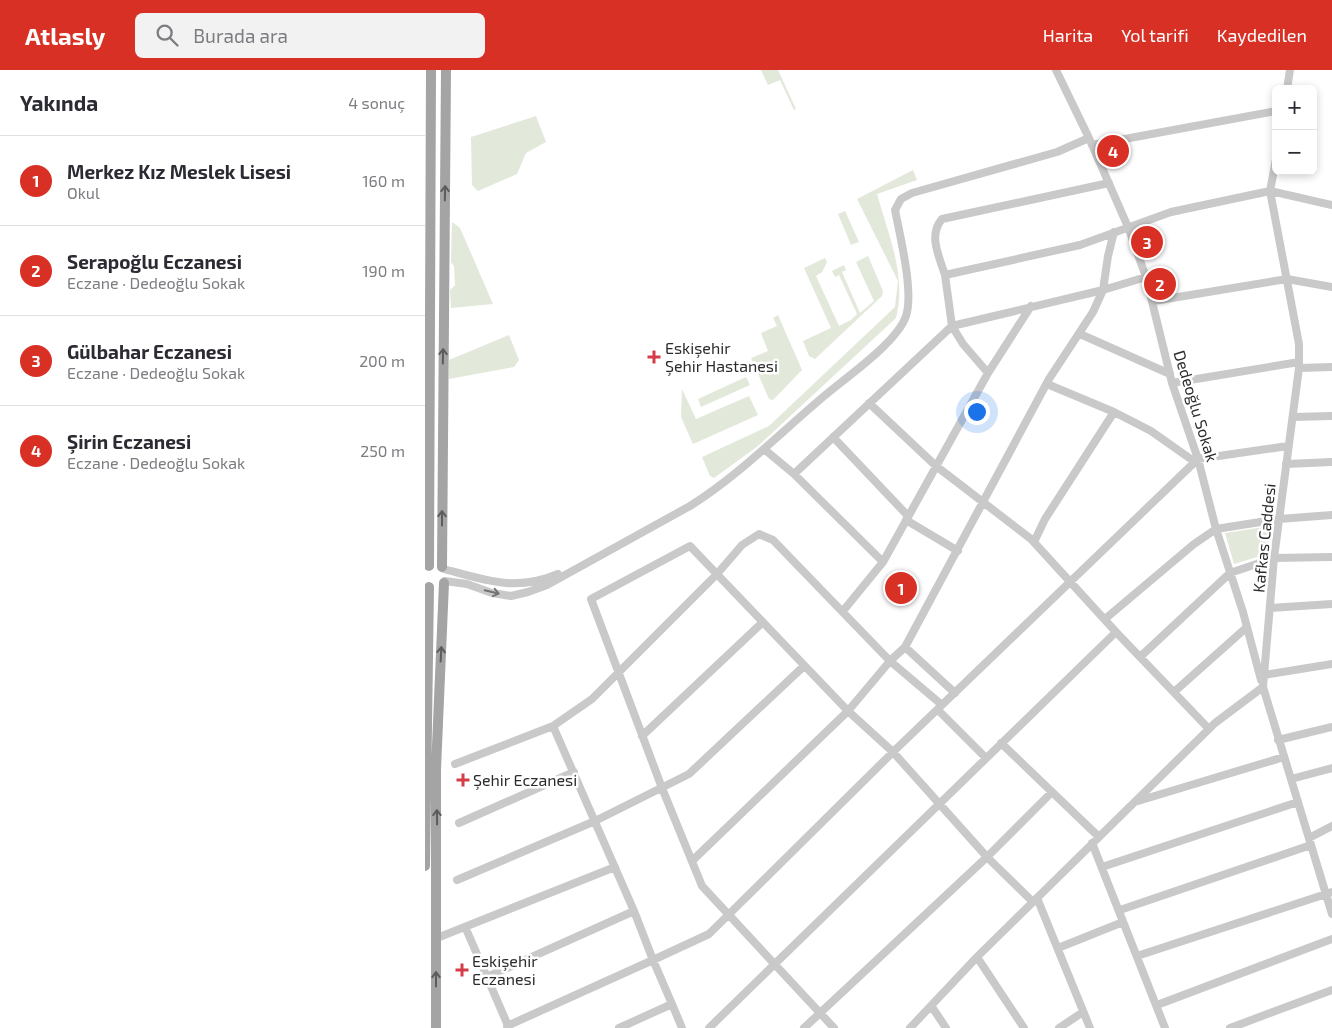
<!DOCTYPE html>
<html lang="tr">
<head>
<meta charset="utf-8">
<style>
  body { margin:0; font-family:"Exo 2",sans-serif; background:#f2f2f3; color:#2b2b33 }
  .controls { position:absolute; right:15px; top:15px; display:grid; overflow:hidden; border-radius:8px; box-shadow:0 2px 8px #0003 }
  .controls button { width:45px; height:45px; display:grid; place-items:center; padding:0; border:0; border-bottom:1px solid #e1e1e2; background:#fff; color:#2b2b33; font:25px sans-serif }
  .you { position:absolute; left:551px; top:341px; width:18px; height:18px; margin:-12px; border:4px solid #fff; border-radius:50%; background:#1a73e8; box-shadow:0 0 0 8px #1a73e833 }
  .badge { display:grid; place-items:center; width:32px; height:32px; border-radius:50%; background:#d93025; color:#fff; font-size:16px; font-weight:700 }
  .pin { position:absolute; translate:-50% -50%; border:2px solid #fff; box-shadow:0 1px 5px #0006 }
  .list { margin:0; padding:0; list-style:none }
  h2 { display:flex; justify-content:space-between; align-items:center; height:65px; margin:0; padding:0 20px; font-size:21px }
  h2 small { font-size:16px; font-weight:400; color:#7c7c81 }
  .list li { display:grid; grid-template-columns:32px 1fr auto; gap:15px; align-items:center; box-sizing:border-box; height:90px; padding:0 20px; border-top:1px solid #e1e1e2 }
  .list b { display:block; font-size:19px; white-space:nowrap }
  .list p { margin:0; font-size:16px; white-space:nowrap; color:#7c7c81 }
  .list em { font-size:16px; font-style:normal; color:#7c7c81 }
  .icon { flex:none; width:28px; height:28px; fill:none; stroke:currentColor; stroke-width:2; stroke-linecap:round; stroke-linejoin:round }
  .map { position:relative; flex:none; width:907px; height:958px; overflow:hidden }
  header { display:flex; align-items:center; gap:30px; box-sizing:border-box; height:70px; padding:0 25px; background:#d93025; color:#fff }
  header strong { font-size:24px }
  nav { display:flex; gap:28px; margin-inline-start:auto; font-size:18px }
  .search { width:350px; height:45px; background:#f2f2f3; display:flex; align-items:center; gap:12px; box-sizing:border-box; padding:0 18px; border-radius:8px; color:#7c7c81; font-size:19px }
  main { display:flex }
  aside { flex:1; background:#fff }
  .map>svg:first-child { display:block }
</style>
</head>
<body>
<header>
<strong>Atlasly</strong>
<div class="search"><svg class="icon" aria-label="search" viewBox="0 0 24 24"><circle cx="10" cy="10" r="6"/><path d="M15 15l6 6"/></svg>Burada ara</div>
<nav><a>Harita</a><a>Yol tarifi</a><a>Kaydedilen</a></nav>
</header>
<main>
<aside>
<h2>Yakında<small>4 sonuç</small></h2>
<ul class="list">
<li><span class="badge">1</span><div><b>Merkez Kız Meslek Lisesi</b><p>Okul</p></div><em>160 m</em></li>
<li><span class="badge">2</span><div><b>Serapoğlu Eczanesi</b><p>Eczane · Dedeoğlu Sokak</p></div><em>190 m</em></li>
<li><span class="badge">3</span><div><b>Gülbahar Eczanesi</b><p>Eczane · Dedeoğlu Sokak</p></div><em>200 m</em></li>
<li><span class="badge">4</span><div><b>Şirin Eczanesi</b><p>Eczane · Dedeoğlu Sokak</p></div><em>250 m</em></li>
</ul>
</aside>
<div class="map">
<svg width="907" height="958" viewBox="0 0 907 958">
  <rect width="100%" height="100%" fill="#fff"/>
  <path fill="#e2e8da" d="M 336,0 L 353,0 L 371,39 L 369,40 L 355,10 L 343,15 Z
    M 111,46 L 121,72 L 101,83 L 92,104 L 53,121 L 47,115 L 46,67 Z
    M 488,100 L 492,110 L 452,124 C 463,164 482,206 471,248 L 333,376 L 289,408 L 285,406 L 277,387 L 344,356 L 470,237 L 473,211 L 432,129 Z
    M 420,141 L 434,172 L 426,175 L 413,144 Z
    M 27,152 L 35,158 L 68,234 L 26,238 L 25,220 L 30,215 L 29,196 L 26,192 Z
    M 443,186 L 458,221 L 457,226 L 390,289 L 384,286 L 378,271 L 406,258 L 379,198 L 400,188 L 402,192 L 397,202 L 391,206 L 414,256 L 426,250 L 432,244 L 414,205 L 410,207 L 407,201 L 419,195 L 421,200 L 417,202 L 435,243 L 449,231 L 431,192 Z
    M 353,245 L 377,300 L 348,330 L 344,329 L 326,288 L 343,281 L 336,263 L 352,256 L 348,248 Z
    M 84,265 L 94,290 L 89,297 L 24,309 L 24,290 Z
    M 321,307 L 325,315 L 276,337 L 273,329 Z
    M 257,319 L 271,349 L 324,326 L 333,345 L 268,374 L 256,347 Z
    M 846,456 L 842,484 L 809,494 L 800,463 Z"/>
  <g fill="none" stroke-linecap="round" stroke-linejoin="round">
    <path stroke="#c9c9c9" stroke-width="8" d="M 862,19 L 865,0
      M 664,68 L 703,157 L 721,207 L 747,313 L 773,389 L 791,459 L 818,542 L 836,610
      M 667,75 L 851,41
      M 851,89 L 845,121 L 874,274 L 874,298 L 849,488 L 838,617 L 907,844
      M 520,205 C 514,186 503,165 517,149 L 684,113
      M 729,231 L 862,209 L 907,217
      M 655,264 L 745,304
      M 874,298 L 907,297
      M 563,303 L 538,274 L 527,256 L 678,220 L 683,186 L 689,162
      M 747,313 L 874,292
      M 622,314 L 689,342
      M 868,347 L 907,346
      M 408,367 L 483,446
      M 339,379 L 369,404
      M 861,394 L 907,392
      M 481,450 L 533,481
      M 609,472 L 620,449 L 689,342 L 726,361 L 770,392
      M 458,492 L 563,303 L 606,236
      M 19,499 C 60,510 91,522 133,504
      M 20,511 L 42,514 L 67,523 L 86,526 L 103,522 L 122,515 L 265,436 C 313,406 354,364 398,327 C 420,308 472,273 481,246 C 489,222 475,166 470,140 L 476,129 L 487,123 L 632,82 L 664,68 L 631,0
      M 845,538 L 907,534
      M 418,541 L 458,492 L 369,404 L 527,256 L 520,205 L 655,175 L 746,142 L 845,121 L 907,135
      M 680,549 L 769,474 L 791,459 L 854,449 L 907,445
      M 691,562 L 784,659
      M 480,577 L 530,623
      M 715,587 L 805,503 L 849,488 L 907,487
      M 839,605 L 907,594
      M 749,622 L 822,557
      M 517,635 L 465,591 L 480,577 L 624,309 L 668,242 L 678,220 L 721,207
      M 513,640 L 561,688
      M 128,656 L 209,841
      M 217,666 L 338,552
      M 853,670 L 907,657
      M 576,673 L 674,767
      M 30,694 L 128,656 L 167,629 L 292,504 L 317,475 L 334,464 L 348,470 L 465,591 L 423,641 L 267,791
      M 866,709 L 907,698
      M 713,731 L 859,687
      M 34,753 L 149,702
      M 884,768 L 907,756
      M 667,773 L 740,958
      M 677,797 L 873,732
      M 32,810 L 170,751 L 264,704 L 379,596
      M 612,828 L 665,958
      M 695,840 L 886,775
      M 41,859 L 62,907
      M 12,868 L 190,797
      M 633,878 L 698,852
      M 712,886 L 907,822
      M 552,887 L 599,958
      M 732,935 L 907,869
      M 507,937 L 521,958
      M 82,956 L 228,890 L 247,934
      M 84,958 L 62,907 L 209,841 L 228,890 L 284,864 L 468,682 L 773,389 L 863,376
      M 194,958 L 247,934 L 257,958
      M 284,958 L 691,562 L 606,469 L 511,396 L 444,333
      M 379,958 L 562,787 L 627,722
      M 409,958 L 277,816 L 237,718 L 166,529 L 265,476 L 423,641 L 468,682 L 562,787 L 608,832
      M 485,958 L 552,887 L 790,653 L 838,617
      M 634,958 L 658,942
      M 805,958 L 907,920"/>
    <path stroke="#a4a4a4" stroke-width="10" d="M 4,496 L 6,0
      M 17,497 L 21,0
      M 0,796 L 4,517
      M 11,958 L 11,699 L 19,513"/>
  </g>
  <defs><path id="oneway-shaft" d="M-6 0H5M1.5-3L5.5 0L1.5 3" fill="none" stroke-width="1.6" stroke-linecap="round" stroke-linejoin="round" transform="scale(1.25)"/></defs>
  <g stroke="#5c5c5c">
    <use href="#oneway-shaft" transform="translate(20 123) rotate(-89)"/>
    <use href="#oneway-shaft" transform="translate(18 286) rotate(-89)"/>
    <use href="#oneway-shaft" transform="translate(17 448) rotate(-90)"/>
    <use href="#oneway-shaft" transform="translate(16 584) rotate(-87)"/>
    <use href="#oneway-shaft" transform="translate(12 747) rotate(-91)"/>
    <use href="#oneway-shaft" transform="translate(11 909) rotate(-90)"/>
  </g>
  <use stroke="#737373" href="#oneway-shaft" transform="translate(67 522) rotate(14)"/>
  <g fill="#d53c47" stroke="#fff" stroke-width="2">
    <path d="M226.5 279.5h5v5h5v5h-5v5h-5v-5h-5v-5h5z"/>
    <path d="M35.5 702.5h5v5h5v5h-5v5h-5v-5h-5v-5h5z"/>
    <path d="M34.5 892.5h5v5h5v5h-5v5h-5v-5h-5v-5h5z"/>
  </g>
  <g text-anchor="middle" stroke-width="5" stroke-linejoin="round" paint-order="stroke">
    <g font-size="16" fill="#2c2c2c" stroke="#fff" text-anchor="start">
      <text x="240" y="284">Eskişehir<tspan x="240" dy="18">Şehir Hastanesi</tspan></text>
      <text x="48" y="716">Şehir Eczanesi</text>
      <text x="47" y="897">Eskişehir<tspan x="47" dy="18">Eczanesi</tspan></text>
    </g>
    <g font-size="16" fill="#2c2c2c" stroke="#fff">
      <text transform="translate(771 336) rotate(73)" y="6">Dedeoğlu Sokak</text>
      <text transform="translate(839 468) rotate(-84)" y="6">Kafkas Caddesi</text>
    </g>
  </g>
</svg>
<div class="controls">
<button>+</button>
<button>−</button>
</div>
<div class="you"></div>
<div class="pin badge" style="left:476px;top:518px">1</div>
<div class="pin badge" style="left:735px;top:214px">2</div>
<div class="pin badge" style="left:722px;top:172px">3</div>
<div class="pin badge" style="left:688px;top:81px">4</div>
</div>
</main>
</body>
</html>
